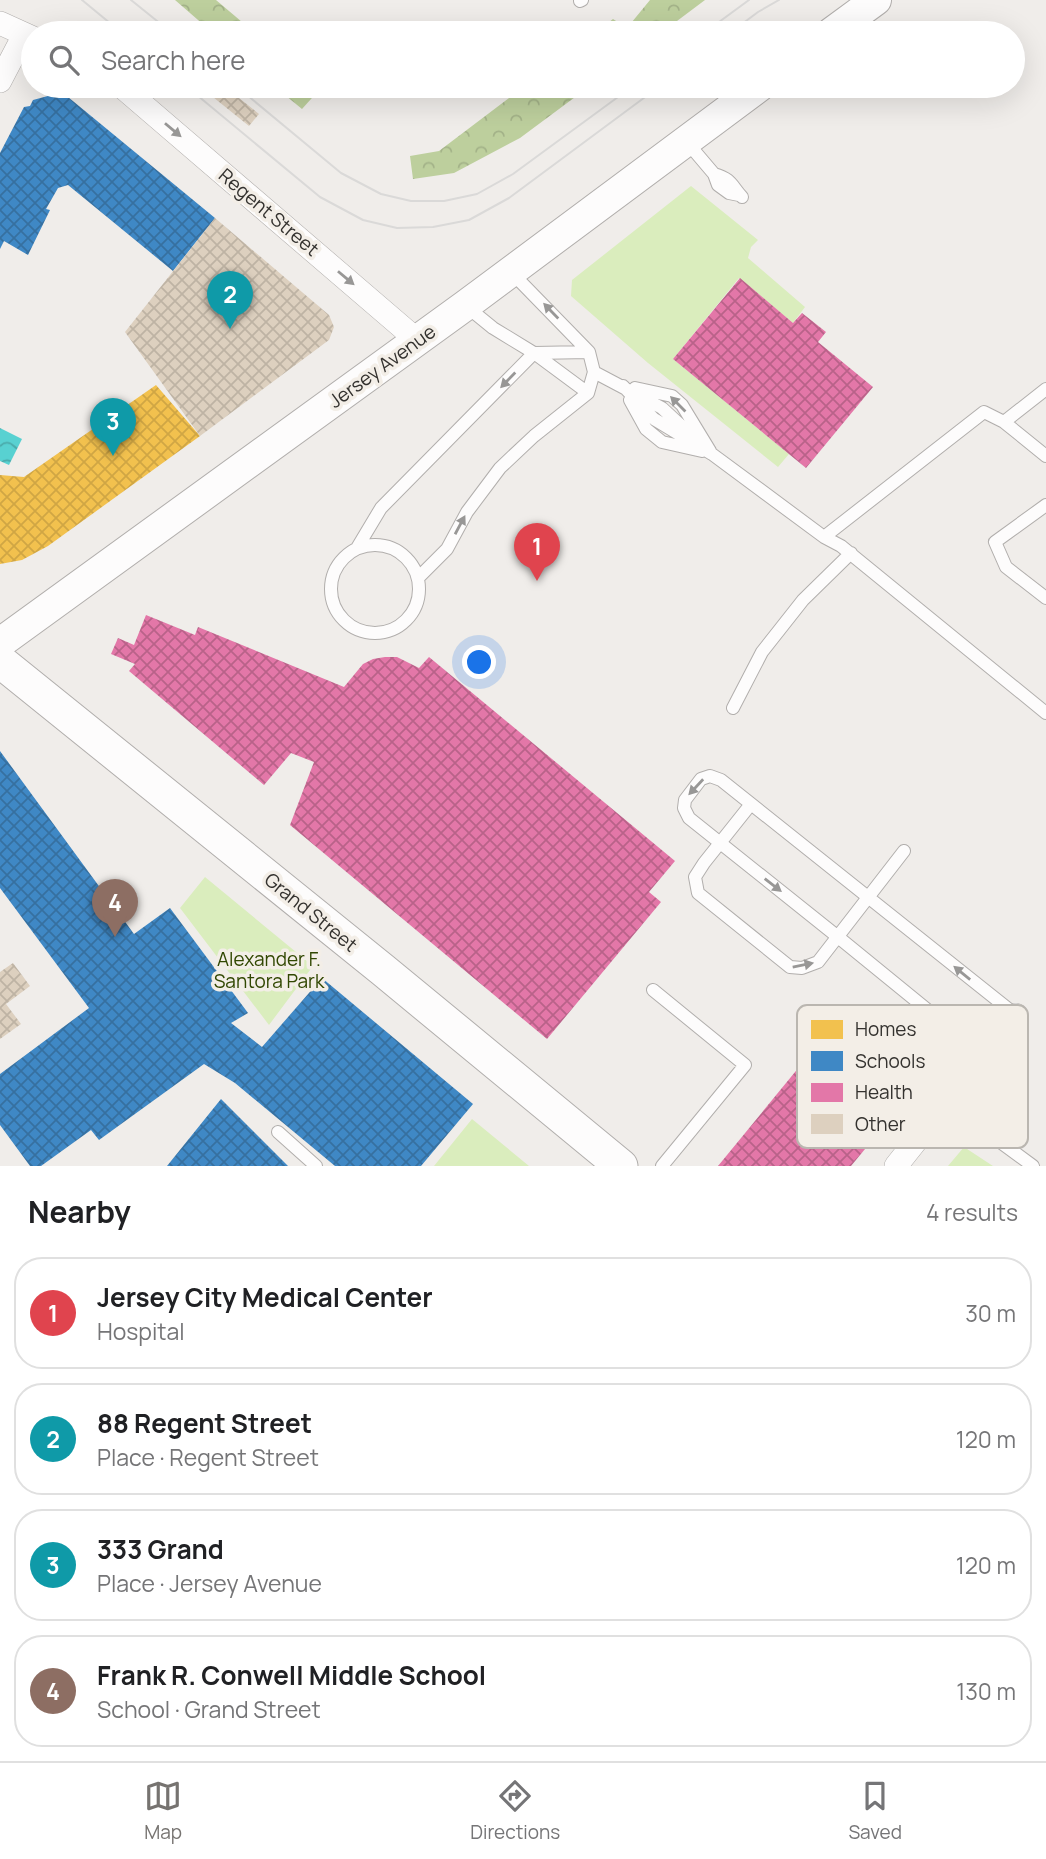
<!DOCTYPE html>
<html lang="en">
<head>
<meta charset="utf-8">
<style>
  body { margin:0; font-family:Manrope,sans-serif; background:#f2f2f2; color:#202124 }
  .you { position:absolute; left:480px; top:663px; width:24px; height:24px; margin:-18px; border:5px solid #fff; border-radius:50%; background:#1a73e8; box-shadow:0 0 0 10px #1a73e833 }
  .badge { display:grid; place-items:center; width:46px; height:46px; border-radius:50%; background:#767370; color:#fff; font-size:23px; font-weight:700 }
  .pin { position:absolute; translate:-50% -58px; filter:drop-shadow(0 2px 4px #0008) }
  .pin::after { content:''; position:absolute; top:37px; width:24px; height:21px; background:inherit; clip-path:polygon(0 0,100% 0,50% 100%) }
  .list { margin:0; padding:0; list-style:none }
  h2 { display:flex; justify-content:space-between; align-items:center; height:91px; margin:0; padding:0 28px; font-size:30px }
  h2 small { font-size:23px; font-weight:400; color:#757577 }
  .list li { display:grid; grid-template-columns:46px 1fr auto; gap:21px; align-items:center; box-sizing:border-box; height:112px; margin:0 14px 14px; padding:0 14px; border:2px solid #e0e0e0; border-radius:28px }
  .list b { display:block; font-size:26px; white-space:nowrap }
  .list p { margin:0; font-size:23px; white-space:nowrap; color:#757577 }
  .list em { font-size:23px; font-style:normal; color:#757577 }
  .icon { flex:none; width:38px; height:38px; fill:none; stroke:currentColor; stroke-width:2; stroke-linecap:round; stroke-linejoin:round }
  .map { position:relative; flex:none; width:1046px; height:1166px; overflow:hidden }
  .search { position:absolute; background:#fff; box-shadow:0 7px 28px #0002; left:21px; right:21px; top:21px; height:77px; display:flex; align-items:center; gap:18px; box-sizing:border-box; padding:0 24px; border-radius:38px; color:#757577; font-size:26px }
  .sheet { height:595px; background:#fff }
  nav { display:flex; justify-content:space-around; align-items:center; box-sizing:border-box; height:98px; border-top:2px solid #e0e0e0; background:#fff; font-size:19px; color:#757577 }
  nav a { display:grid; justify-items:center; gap:4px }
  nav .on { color:#767370 }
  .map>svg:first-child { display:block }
</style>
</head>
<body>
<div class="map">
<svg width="1046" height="1166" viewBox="0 0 1046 1166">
  <defs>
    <pattern id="forest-crowns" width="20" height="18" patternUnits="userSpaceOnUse" patternTransform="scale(1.75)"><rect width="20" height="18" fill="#bdcf9d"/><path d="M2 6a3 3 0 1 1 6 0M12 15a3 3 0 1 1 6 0" fill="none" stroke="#a3b288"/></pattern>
    <pattern id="water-waves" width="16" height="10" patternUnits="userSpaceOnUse" patternTransform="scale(1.75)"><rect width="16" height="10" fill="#58d1d1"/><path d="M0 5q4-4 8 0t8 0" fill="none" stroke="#4aaaaa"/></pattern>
    <pattern id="homes-cross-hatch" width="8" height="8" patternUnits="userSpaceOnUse" patternTransform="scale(1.75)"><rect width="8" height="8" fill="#f2c14e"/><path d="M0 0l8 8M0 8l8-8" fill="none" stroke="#d0a644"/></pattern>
    <pattern id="schools-cross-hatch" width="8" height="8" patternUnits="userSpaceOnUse" patternTransform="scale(1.75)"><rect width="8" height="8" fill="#3f88c5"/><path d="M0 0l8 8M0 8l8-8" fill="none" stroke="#3670a0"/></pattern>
    <pattern id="health-cross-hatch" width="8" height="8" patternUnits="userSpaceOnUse" patternTransform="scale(1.75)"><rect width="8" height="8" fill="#e377a8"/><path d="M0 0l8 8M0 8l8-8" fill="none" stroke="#b96289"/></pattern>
    <pattern id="building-cross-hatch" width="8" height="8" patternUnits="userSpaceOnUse" patternTransform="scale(1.75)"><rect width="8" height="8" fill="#ddd0bf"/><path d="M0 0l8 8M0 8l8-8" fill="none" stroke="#beb3a4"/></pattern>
  </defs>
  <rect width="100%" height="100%" fill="#f0edea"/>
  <path fill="#daedbd" d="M 691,186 L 758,240 L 751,247 L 748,258 L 805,307 L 793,323 L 739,278 L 673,359 L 789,454 L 778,467 L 648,363 L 571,296 L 572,280 Z
    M 205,877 L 313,966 L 269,1025 L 180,908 Z
    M 472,1119 L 529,1166 L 434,1166 Z
    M 964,1147 L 993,1166 L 948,1166 Z"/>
  <path fill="url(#forest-crowns)" d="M 175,0 L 216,0 L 255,33 L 213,33 Z
    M 650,0 L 705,0 L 661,33 L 595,33 L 613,19 L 627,28 Z
    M 274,86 L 316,86 L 320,89 L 302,109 Z
    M 525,86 L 590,86 L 520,138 L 454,173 L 413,179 L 410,156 L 439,151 Z"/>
  <path fill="url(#water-waves)" d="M 0,428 L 22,439 L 9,465 L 0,461 Z"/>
  <path fill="url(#homes-cross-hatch)" d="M 156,385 L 200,436 L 48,546 L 22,560 L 0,564 L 0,475 L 24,477 Z"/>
  <path fill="url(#schools-cross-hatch)" d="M 59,93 L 62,98 L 68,97 L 215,218 L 173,271 L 68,185 L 58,188 L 46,209 L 50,210 L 28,255 L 4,241 L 0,249 L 0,153 L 24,107 L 30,106 L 33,100 Z
    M 0,751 L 134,934 L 170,908 L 248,1013 L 231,1023 L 262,1047 L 322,978 L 473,1104 L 421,1166 L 335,1166 L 235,1083 L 204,1064 L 99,1140 L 91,1130 L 41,1166 L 30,1166 L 0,1125 L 0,1074 L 89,1008 L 0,888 Z
    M 221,1099 L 288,1166 L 167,1166 Z"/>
  <path fill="url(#health-cross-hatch)" d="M 740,278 L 793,323 L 802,313 L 826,332 L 818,342 L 873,387 L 806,468 L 673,359 Z
    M 146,615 L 195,635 L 198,627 L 344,687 L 363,664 L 373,659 L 385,657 L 397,657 L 419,668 L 429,657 L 675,861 L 649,892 L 661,902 L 547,1039 L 290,825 L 314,762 L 291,753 L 264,785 L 129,671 L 135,664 L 111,654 L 118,638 L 134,645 Z
    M 818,1044 L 898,1109 L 851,1166 L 718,1166 Z"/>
  <path fill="url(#building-cross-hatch)" d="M 206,86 L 224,86 L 259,114 L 249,126 L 203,89 Z
    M 215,218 L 329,315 L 334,327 L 329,340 L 200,436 L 125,332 Z
    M 13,963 L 30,986 L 6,1004 L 21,1024 L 0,1039 L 0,972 Z"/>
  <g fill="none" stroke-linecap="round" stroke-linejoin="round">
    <g stroke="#b1aeac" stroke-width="14">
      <path id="service" d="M 580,1 L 582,0
        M 686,141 L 714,174 L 718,185 L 729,193 L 739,195
        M 714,174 C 732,179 731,185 742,197
        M 466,306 L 493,328 L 534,353 L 588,393
        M 594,372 L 662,408 L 691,435
        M 623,386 L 654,419 L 712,454 L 824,537 L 841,546 L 1046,713
        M 635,388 L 672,396 L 682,405 L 710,451
        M 630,400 L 646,429 L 662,442 L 702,451
        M 1004,422 L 1046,389
        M 1046,505 L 995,542 L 1006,567 L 1046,598
        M 824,537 L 984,412 L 1004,422 L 1046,456
        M331 589a44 44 0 1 1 88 0a44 44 0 1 1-88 0Z
        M 357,548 L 381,508 L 534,353 L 589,352
        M 418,578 L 447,549 L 467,512 L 500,468 L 534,436 L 588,393 L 594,372 L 589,352 L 511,272
        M 733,708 L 762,652 L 803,600 L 851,553
        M 751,804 L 704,863 L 695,877 L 698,893 L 790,967 L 802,968 L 818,962 L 904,851
        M 653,990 L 745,1065 L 662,1166
        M 984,1056 L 838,937 L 689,818 L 684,808 L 685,800 L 701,779 L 710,776 L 721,780 L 1016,1015
        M 947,1103 L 1033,1166
        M 278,1132 L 316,1166"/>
    </g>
    <g stroke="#b1aeac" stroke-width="24">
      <path id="minor" d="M 0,23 L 33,38
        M 0,81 L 24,35
        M 121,86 L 417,340
        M 896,1166 L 1016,1015"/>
    </g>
    <g stroke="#b1aeac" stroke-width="32">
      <path id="tertiary" d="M 831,33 L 876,0
        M 0,643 L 466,305 L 760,86"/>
    </g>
    <g stroke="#b1aeac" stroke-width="35">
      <path id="secondary" d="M 0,661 L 383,970 L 621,1166"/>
    </g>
    <use href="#service" stroke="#fdfcfc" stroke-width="12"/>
    <use href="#minor" stroke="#fdfcfc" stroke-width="23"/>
    <use href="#tertiary" stroke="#fdfcfc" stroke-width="30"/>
    <use href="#secondary" stroke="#fdfcfc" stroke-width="33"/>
    <path stroke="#dad9d8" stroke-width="2" d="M 82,0 L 122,33
      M 131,0 L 172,33
      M 704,33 L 749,0
      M 730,33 L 758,12 L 779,0
      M 186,86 L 320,197 L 363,220 L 397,228 L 433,227 L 469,220 L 509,198 L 660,86
      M 236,86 L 341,173 L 381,194 L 411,201 L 444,201 L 477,194 L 513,174 L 633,86"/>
  </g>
  <defs><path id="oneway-solid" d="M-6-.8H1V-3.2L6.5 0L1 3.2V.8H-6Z" transform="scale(1.75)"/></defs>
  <g fill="#989796">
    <use href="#oneway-solid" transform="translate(173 130) rotate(40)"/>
    <use href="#oneway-solid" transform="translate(346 278) rotate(40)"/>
    <use href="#oneway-solid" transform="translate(551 311) rotate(-134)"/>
    <use href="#oneway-solid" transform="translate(508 380) rotate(134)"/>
    <use href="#oneway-solid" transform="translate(678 404) rotate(-135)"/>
    <use href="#oneway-solid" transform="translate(460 525) rotate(-62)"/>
    <use href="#oneway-solid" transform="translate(696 787) rotate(133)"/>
    <use href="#oneway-solid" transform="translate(773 885) rotate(38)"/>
    <use href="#oneway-solid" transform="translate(803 965) rotate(-11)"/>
    <use href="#oneway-solid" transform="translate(962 973) rotate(-141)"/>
  </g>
  <g text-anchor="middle" stroke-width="7" stroke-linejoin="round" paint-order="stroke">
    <g font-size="19" fill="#34322f" stroke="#f3eee7">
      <text transform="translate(269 212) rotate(40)" y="7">Regent Street</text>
      <text transform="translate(382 366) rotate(-36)" y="7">Jersey Avenue</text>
      <text transform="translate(311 912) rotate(39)" y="7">Grand Street</text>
    </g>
    <g font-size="19" fill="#314702" stroke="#f3eee7">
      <text x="269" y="966">Alexander F.<tspan x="269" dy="22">Santora Park</tspan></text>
    </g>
  </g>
  <rect x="797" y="1005" width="231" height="143" rx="10" fill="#f3eee7" stroke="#bab6b0" stroke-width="2"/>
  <rect x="811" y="1020" width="32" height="19" fill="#f2c14e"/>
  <rect x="811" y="1051" width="32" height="20" fill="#3f88c5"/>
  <rect x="811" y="1083" width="32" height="19" fill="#e377a8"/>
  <rect x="811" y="1114" width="32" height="20" fill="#ddd0bf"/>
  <g font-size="19" fill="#34322f">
    <text x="855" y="1036">Homes</text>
    <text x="855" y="1068">Schools</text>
    <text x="855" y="1099">Health</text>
    <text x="855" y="1131">Other</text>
  </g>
</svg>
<div class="you"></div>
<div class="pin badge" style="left:537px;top:581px;background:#e0444e">1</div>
<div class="pin badge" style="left:230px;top:329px;background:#0f9aa8">2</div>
<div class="pin badge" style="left:113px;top:456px;background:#0f9aa8">3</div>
<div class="pin badge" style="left:115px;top:937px;background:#8d6e63">4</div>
<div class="search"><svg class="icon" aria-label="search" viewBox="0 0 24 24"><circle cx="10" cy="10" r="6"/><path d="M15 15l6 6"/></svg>Search here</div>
</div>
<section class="sheet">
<h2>Nearby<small>4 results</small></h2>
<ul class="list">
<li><span class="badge" style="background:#e0444e">1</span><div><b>Jersey City Medical Center</b><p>Hospital</p></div><em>30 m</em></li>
<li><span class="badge" style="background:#0f9aa8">2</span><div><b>88 Regent Street</b><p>Place · Regent Street</p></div><em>120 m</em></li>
<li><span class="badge" style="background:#0f9aa8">3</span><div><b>333 Grand</b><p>Place · Jersey Avenue</p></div><em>120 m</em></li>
<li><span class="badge" style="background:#8d6e63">4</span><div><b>Frank R. Conwell Middle School</b><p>School · Grand Street</p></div><em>130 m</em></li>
</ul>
</section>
<nav>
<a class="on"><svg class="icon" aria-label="map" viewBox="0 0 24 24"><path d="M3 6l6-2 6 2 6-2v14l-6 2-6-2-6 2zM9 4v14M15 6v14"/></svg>Map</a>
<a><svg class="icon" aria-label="directions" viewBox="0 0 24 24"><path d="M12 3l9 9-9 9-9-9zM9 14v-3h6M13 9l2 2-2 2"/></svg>Directions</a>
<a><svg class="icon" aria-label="saved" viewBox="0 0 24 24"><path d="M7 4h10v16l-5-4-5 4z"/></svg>Saved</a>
</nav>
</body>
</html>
